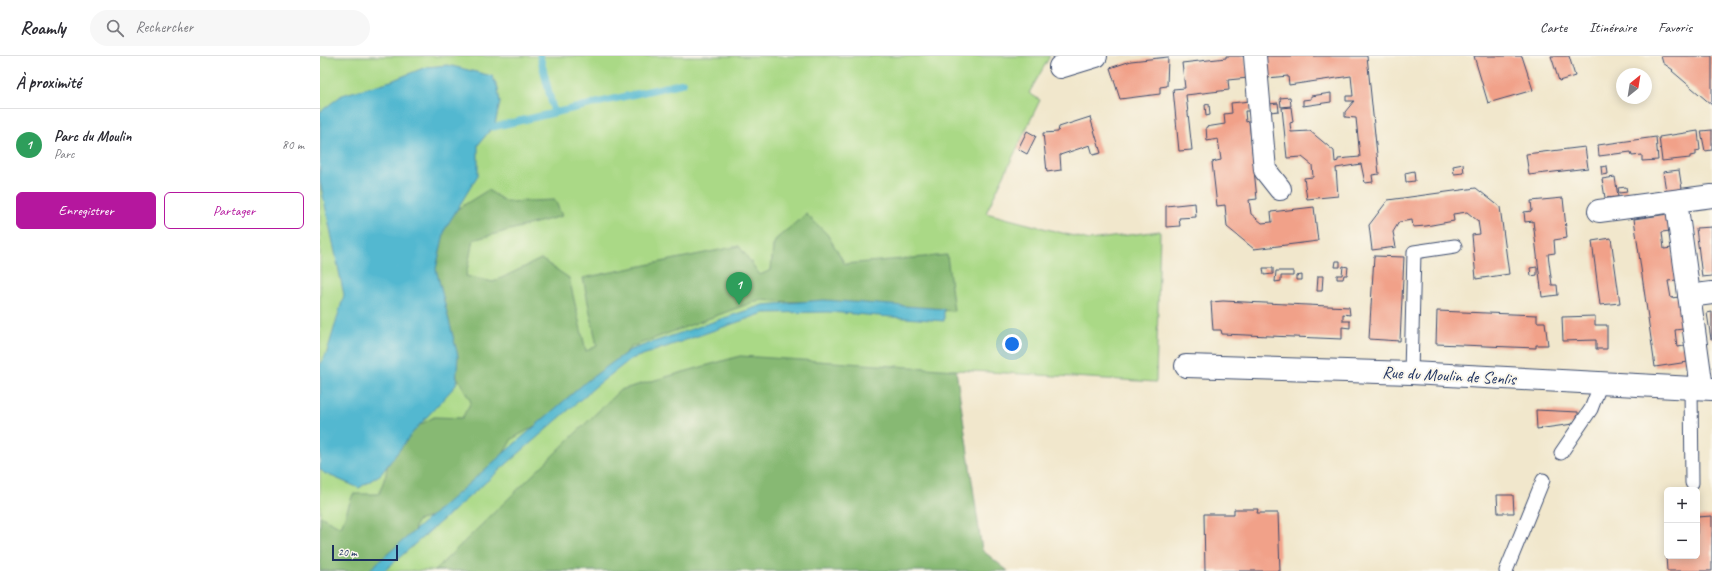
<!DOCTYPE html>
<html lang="fr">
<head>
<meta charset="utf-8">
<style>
  body { margin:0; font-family:Caveat,sans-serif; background:#f7f7f7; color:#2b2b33 }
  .controls { position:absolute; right:12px; bottom:12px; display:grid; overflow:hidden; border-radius:6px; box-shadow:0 2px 10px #0003 }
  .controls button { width:36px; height:36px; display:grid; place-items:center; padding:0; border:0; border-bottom:1px solid #e1e1e2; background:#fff; color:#2b2b33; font:20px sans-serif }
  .compass { position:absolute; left:1296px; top:12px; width:36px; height:36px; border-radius:50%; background:#fff; box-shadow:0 2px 10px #0003; rotate:30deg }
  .scale { position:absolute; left:12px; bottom:10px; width:66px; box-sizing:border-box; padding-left:4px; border:2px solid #1b2f5e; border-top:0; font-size:11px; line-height:14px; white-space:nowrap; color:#1b2f5e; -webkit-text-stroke:3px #fbf7ec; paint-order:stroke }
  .you { position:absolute; left:692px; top:288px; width:14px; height:14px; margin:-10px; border:3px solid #fff; border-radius:50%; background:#1a73e8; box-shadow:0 0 0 6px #1a73e833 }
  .badge { display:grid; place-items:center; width:26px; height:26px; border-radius:50%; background:#b5179e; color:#fff; font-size:13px; font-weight:700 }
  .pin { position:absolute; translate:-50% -33px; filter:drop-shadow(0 1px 2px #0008) }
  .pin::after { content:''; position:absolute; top:21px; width:14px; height:12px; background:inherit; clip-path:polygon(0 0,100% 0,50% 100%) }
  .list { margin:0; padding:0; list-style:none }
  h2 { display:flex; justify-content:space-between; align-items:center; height:52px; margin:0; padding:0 16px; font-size:17px }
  h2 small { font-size:13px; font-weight:400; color:#7c7c81 }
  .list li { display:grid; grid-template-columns:26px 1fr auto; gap:12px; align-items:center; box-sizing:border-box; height:72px; padding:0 16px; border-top:1px solid #e1e1e2 }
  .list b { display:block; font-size:15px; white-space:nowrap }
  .list p { margin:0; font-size:13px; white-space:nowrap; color:#7c7c81 }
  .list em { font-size:13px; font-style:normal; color:#7c7c81 }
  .actions { display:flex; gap:8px; padding:12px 16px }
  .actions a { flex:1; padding:9px 0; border:1px solid #b5179e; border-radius:6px; text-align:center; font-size:14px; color:#b5179e }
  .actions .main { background:#b5179e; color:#fff }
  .icon { flex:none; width:22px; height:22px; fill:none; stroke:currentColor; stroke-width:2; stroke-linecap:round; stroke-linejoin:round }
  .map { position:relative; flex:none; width:1392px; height:515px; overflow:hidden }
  header { display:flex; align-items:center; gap:24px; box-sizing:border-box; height:56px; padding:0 20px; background:#fff; border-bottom:1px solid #e1e1e2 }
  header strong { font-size:19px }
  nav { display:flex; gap:22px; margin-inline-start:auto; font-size:14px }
  .search { width:280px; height:36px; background:#f7f7f7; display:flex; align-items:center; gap:10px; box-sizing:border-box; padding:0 14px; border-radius:22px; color:#7c7c81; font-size:15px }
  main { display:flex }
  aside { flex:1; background:#fff }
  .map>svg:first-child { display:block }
</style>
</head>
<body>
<header>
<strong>Roamly</strong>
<div class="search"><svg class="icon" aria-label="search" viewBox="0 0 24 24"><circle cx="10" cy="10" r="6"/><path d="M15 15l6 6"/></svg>Rechercher</div>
<nav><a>Carte</a><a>Itinéraire</a><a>Favoris</a></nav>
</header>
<main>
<aside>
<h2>À proximité<small></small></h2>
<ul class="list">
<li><span class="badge" style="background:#2e9e5b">1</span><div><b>Parc du Moulin</b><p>Parc</p></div><em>80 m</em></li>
</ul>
<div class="actions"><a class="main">Enregistrer</a><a>Partager</a></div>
</aside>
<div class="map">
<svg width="1392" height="515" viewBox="0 0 1392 515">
  <rect width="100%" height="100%" fill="#fbf7ec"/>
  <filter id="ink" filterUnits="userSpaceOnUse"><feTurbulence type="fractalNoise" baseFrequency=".025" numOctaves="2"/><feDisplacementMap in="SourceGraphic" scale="8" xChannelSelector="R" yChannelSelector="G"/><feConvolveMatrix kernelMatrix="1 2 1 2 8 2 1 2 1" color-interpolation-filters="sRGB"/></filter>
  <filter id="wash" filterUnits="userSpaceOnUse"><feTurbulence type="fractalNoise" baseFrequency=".012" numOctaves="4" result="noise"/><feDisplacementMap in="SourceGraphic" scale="16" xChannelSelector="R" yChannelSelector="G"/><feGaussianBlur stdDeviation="0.9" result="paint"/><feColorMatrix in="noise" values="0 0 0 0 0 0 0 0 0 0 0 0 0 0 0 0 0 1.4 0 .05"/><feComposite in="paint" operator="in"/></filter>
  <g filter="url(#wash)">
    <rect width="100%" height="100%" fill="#f1e7cc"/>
    <path fill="#aad986" stroke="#628472" d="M 0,0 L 730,0 L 709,37 L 720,44 L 666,157 L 769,184 L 840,175 L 836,326 L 636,314 L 617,331 L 276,515 L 0,515 Z"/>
    <path fill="#87b973" stroke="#517468" d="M 168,134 L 186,146 L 235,144 L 242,160 L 153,184 L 146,220 L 173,226 L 221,203 L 249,222 L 266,295 L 277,290 L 263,222 L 419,190 L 440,219 L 451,214 L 453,190 L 456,183 L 486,158 L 507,178 L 525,208 L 627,199 L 634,255 L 439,244 L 311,291 L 278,325 L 236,358 L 192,383 L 178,407 L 121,458 L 97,465 L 92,482 L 56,515 L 0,515 L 0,460 L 21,471 L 33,438 L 59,438 L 66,418 L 71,385 L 114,361 L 142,362 L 151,346 L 130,308 L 102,229 L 110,170 Z
      M 420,300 L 636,314 L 662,494 L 688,515 L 114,515 L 300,334 Z"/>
    <path fill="#52b8d0" stroke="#367497" d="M 128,9 L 172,20 L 178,32 L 180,47 L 175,68 L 158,89 L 158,119 L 125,173 L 116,213 L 138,300 L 136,329 L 94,375 L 61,418 L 39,432 L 4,417 L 0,413 L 0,309 L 7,296 L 24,239 L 0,125 L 0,56 L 22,39 L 71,25 L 106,11 Z
      M 504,244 L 624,253 L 624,265 L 509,256 L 444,257 L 311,303 L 276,330 L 64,515 L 48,515 L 267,325 L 310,294 L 443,249 Z"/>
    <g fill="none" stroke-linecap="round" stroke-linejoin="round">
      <path stroke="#52b8d0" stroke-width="7" d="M 220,0 L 234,57
        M 173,71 L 363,27"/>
    </g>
    <g id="blocks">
      <path fill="#f1a189" d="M 906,0 L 925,0 L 928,22 L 908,24 L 909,34 L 866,39 L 872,94 L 859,95 L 853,33 L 865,32 L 862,7 L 906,2 Z
        M 944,0 L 1047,0 L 1059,118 L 1052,119 L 1053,126 L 1045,127 L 1041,108 L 1016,112 L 1018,140 L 987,143 L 984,122 L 993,121 L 992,109 L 982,101 L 967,102 L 962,52 L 971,51 L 973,66 L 970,67 L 971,76 L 990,75 L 1014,95 L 1015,106 L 1018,105 L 1018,103 L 1040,101 L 1036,62 L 1025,61 L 1025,56 L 1034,45 L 1026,45 L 1026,40 L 1033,40 L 1031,20 L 969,29 L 968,20 L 947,22 Z
        M 1154,0 L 1202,0 L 1213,34 L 1168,47 Z
        M 1231,0 L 1249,0 L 1255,20 L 1239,25 Z
        M 1341,0 L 1392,0 L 1392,49 L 1352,15 L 1353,14 L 1343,7 Z
        M 848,1 L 847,30 L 840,31 L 840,38 L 800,43 L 790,12 L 811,5 Z
        M 1011,37 L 1011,46 L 983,50 L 983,44 L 991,43 L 991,40 Z
        M 970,41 L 971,50 L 961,51 L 960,42 Z
        M 930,45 L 931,55 L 925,55 L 926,66 L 929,65 L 937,143 L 929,144 L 931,158 L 942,167 L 952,166 L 951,156 L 994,151 L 998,185 L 934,193 L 907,171 L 905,149 L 897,150 L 892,106 L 901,104 L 898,83 L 887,85 L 886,71 L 905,68 L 904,58 L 912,57 L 911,47 Z
        M 958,47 L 959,55 L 950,56 L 949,48 Z
        M 889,48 L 890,59 L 886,60 L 885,49 Z
        M 770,61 L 781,97 L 773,99 L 770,89 L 740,99 L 741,114 L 727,116 L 723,77 L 738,76 L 739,71 Z
        M 1392,74 L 1392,94 L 1385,95 L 1381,75 Z
        M 707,75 L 716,80 L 707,98 L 698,93 Z
        M 1378,75 L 1380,94 L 1376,95 L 1376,99 L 1370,100 L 1370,102 L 1342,105 L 1339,81 Z
        M 1336,81 L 1338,104 L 1322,105 L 1322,99 L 1312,100 L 1311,96 L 1279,100 L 1278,89 Z
        M 1265,91 L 1268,112 L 1209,119 L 1206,98 Z
        M 1143,108 L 1144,117 L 1134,118 L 1133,110 Z
        M 1287,110 L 1288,118 L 1282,119 L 1281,111 Z
        M 1359,114 L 1362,133 L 1346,135 L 1343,116 Z
        M 1094,115 L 1095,125 L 1086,126 L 1085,117 Z
        M 1295,121 L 1298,141 L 1285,142 L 1282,123 Z
        M 1306,131 L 1307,136 L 1299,137 L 1298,132 Z
        M 1156,132 L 1180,151 L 1189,218 L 1156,223 L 1152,179 L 1160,178 L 1158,165 L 1147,156 L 1133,158 L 1134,165 L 1106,170 L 1093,171 L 1092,164 L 1079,166 L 1073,176 L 1076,191 L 1052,194 L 1049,169 L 1068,144 Z
        M 1243,142 L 1247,182 L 1234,184 L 1235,197 L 1228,198 L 1232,229 L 1237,229 L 1238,239 L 1222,241 L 1213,165 L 1205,166 L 1204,156 L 1212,155 L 1211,145 Z
        M 875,147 L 876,161 L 859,162 L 860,170 L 846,171 L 846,150 Z
        M 1348,158 L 1350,175 L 1342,176 L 1344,193 L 1352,192 L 1356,224 L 1348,225 L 1351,242 L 1359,241 L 1363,273 L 1355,274 L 1357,291 L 1365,290 L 1368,306 L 1335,311 L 1314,163 Z
        M 1392,171 L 1392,220 L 1382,221 L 1376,172 Z
        M 1291,182 L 1300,247 L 1280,249 L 1272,185 Z
        M 1054,200 L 1084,201 L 1080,285 L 1049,283 Z
        M 1016,205 L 1020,205 L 1020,211 L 1015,211 Z
        M 1023,210 L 1028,211 L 1027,219 L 1024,219 L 1023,223 L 1017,223 L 1017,219 L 1022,219 Z
        M 1217,211 L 1217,219 L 1211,220 L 1210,212 Z
        M 943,212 L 953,212 L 953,218 L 944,219 Z
        M 956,215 L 973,215 L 973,220 L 961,220 L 961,225 L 955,226 Z
        M 982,219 L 982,224 L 976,224 L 976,220 Z
        M 998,220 L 1003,220 L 1002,235 L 997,235 Z
        M 903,245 L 1029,251 L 1030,259 L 1023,258 L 1023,265 L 1030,265 L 1030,272 L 1022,271 L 1022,283 L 902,278 L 901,274 L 893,274 L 891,246 Z
        M 1117,255 L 1217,259 L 1217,266 L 1225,266 L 1228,289 L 1216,289 L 1216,292 L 1116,288 Z
        M 1392,256 L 1392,283 L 1391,283 L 1387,257 Z
        M 1275,260 L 1275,269 L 1287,269 L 1287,293 L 1276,293 L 1276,284 L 1243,285 L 1242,261 Z
        M 1216,354 L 1258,356 L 1258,359 L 1253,368 L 1217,373 Z
        M 1177,439 L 1193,439 L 1194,457 L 1178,457 Z
        M 914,453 L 938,453 L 937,457 L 958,457 L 960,515 L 885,515 L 884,458 L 914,458 Z
        M 1392,460 L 1392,515 L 1347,515 L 1346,500 L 1377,500 L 1377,461 Z"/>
    </g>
  </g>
  <g filter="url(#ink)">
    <use href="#blocks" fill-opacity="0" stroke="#3b4b6e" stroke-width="1"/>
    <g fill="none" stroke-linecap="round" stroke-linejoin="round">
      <g stroke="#3b4b6e" stroke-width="15">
        <path id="lane" d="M 1091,317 L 1094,196 L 1135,190
          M 1371,332 L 1372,427
          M 1241,397 L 1271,353 L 1281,327
          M 1186,515 L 1223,424"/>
      </g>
      <g stroke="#3b4b6e" stroke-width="24">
        <path id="street" d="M 935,0 L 945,114 L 960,133
          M 740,11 L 776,0
          M 1356,145 L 1382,332
          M 1279,155 L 1392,140
          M 1369,240 L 1392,237
          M 866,310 L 1091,317 L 1392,333"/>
      </g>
      <use href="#lane" stroke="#fff" stroke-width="13"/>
      <use href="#street" stroke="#fff" stroke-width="22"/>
    </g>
  </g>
  <g text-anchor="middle" stroke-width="4" stroke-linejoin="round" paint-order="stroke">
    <g font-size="17" fill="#1b2f5e" stroke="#fbf7ec">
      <text transform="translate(1129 319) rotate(3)" y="6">Rue du Moulin de Senlis</text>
    </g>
  </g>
</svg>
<div class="controls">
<button>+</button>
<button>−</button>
</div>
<svg class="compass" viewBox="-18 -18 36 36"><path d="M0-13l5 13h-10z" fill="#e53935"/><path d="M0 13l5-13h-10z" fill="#7c7c81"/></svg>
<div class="scale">20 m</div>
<div class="you"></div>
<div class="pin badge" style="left:419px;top:249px;background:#2e9e5b">1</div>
</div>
</main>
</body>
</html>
